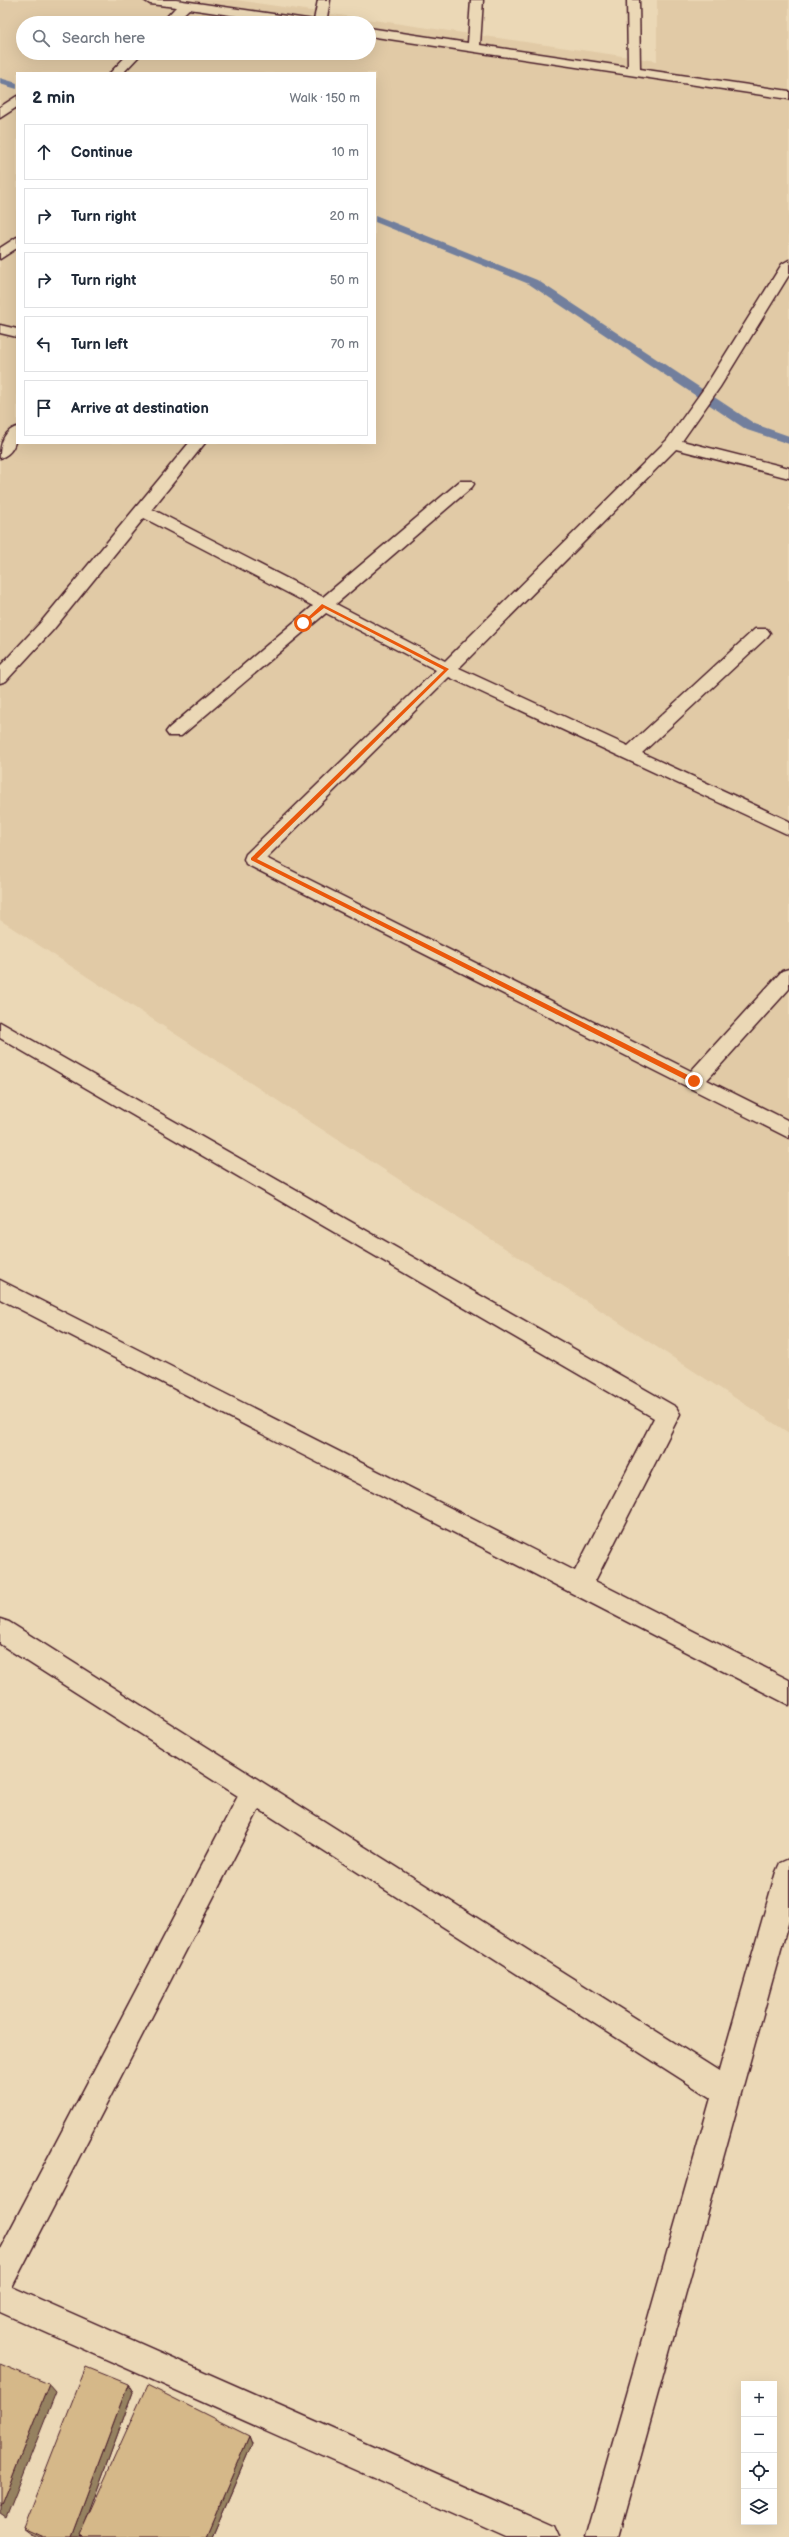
<!DOCTYPE html>
<html lang="en">
<head>
<meta charset="utf-8">
<style>
  body { margin:0; font-family:"Balsamiq Sans",sans-serif; background:#f6f6f7; color:#1f2937 }
  .controls { position:absolute; right:12px; bottom:12px; display:grid; overflow:hidden; border-radius:0px; box-shadow:0 4px 16px #0002 }
  .controls button { width:36px; height:36px; display:grid; place-items:center; padding:0; border:0; border-bottom:1px solid #e0e1e3; background:#fff; color:#1f2937; font:20px sans-serif }
  .stop { position:absolute; width:12px; height:12px; margin:-9px; border:3px solid #ea580c; border-radius:50%; background:#fff }
  .stop.end { background:#ea580c; border-color:#fff; box-shadow:0 1px 4px #0008 }
  .list { margin:0; padding:0; list-style:none }
  h2 { display:flex; justify-content:space-between; align-items:center; height:52px; margin:0; padding:0 16px; font-size:17px }
  h2 small { font-size:13px; font-weight:400; color:#747a83 }
  .list li { display:grid; grid-template-columns:26px 1fr auto; gap:12px; align-items:center; box-sizing:border-box; height:56px; margin:0 8px 8px; padding:0 8px; border:1px solid #e0e1e3; border-radius:0px }
  .list b { display:block; font-size:15px; white-space:nowrap }
  .list em { font-size:13px; font-style:normal; color:#747a83 }
  .icon { flex:none; width:22px; height:22px; fill:none; stroke:currentColor; stroke-width:2; stroke-linecap:round; stroke-linejoin:round }
  .map { position:relative; flex:none; width:789px; height:2537px; overflow:hidden }
  .search { position:absolute; background:#fff; box-shadow:0 4px 16px #0002; left:16px; top:16px; width:360px; height:44px; display:flex; align-items:center; gap:10px; box-sizing:border-box; padding:0 14px; border-radius:22px; color:#747a83; font-size:15px }
  .panel { position:absolute; background:#fff; box-shadow:0 4px 16px #0002; left:16px; top:72px; width:360px; height:372px; border-radius:0px }
  .map>svg:first-child { display:block }
</style>
</head>
<body>
<div class="map">
<svg width="789" height="2537" viewBox="0 0 789 2537">
  <rect width="100%" height="100%" fill="#ebd8b6"/>
  <filter id="ink" filterUnits="userSpaceOnUse"><feTurbulence type="fractalNoise" baseFrequency=".025" numOctaves="2"/><feDisplacementMap in="SourceGraphic" scale="8" xChannelSelector="R" yChannelSelector="G"/><feConvolveMatrix kernelMatrix="1 2 1 2 8 2 1 2 1" color-interpolation-filters="sRGB"/></filter>
  <g filter="url(#ink)">
    <path fill="#e1caa6" fill-rule="evenodd" d="M 0,0 L 236,0 L 657,61 L 657,0 L 789,0 L 789,1433 L 0,920 ZM 23,23 L 369,23 L 369,53 L 23,53 ZM 17,73 L 375,73 L 375,443 L 17,443 Z"/>
    <g fill="none" stroke-linecap="round" stroke-linejoin="round">
      <path fill="#727f9d" fill-rule="evenodd" d="M 0,78 L 17,83 L 17,89 L 0,84 Z
        M 375,215 L 537,280 L 755,424 L 789,436 L 789,444 L 747,430 L 529,284 L 375,222 Z"/>
      <g stroke="#4a1f2b" stroke-width="3">
        <path id="street" d="M 144,0 L 176,0 L 314,20 L 318,0 L 330,0 L 326,23 L 286,23 L 189,9 L 174,23 L 161,23 L 176,7 L 150,4 Z
          M 471,0 L 483,0 L 480,45 L 628,67 L 627,0 L 639,0 L 640,69 L 789,91 L 789,99 L 369,36 L 369,28 L 468,43 Z
          M 129,53 L 142,53 L 123,73 L 110,73 Z
          M 17,96 L 17,107 L 0,118 L 0,107 Z
          M 17,237 L 17,248 L 0,259 L 0,248 Z
          M 789,260 L 789,275 L 720,387 L 682,441 L 789,468 L 789,478 L 676,449 L 459,668 L 628,746 L 755,629 L 767,629 L 770,633 L 767,637 L 642,753 L 789,821 L 789,835 L 449,677 L 266,858 L 691,1071 L 782,971 L 789,969 L 789,989 L 707,1080 L 789,1121 L 789,1138 L 246,864 L 244,859 L 246,854 L 436,670 L 326,613 L 181,736 L 169,736 L 166,732 L 169,728 L 313,606 L 144,518 L 53,630 L 6,681 L 0,683 L 0,666 L 41,622 L 189,443 L 205,443 L 152,509 L 323,597 L 460,481 L 472,481 L 474,484 L 472,487 L 336,604 L 445,661 L 667,440 L 705,387 L 782,264 Z
          M 0,325 L 17,329 L 17,337 L 0,333 Z
          M 17,427 C 17,440 14,454 0,458 C 0,445 3,431 17,427 Z
          M 0,1022 L 676,1407 L 680,1414 L 595,1581 L 789,1680 L 789,1705 L 0,1299 L 0,1280 L 575,1571 L 654,1418 L 0,1038 Z
          M 0,1619 L 9,1622 L 719,2071 L 776,1872 L 780,1863 L 789,1859 L 789,1920 L 618,2537 L 586,2537 L 711,2098 L 259,1809 L 12,2287 L 553,2526 L 558,2537 L 506,2537 L 0,2312 L 0,2249 L 238,1796 L 0,1644 Z"/>
      </g>
      <use href="#street" fill="#ebd8b6" fill-rule="evenodd"/>
    </g>
    <path fill="#b79e76" stroke="#4a1f2b" d="M 128,2384 L 133,2392 L 83,2528 L 249,2436 L 252,2444 L 212,2537 L 83,2537 L 81,2535 L 80,2537 L 39,2537 L 31,2534 L 23,2528 Z"/>
    <path fill="#958160" stroke="#4a1f2b" d="M 49,2384 L 56,2392 L 6,2518 L 0,2514 L 0,2507 Z
      M 128,2384 L 133,2392 L 80,2537 L 71,2537 Z
      M 249,2436 L 252,2444 L 212,2537 L 206,2537 Z"/>
    <path fill="#d5b889" stroke="#4a1f2b" d="M 0,2364 L 49,2384 L 0,2507 Z
      M 86,2367 L 128,2384 L 71,2537 L 43,2537 L 23,2528 Z
      M 147,2385 L 249,2436 L 206,2537 L 85,2537 L 80,2534 Z"/>
  </g>
  <path fill="#ea580c" d="M 322,604 L 449,669 L 257,859 L 696,1079 L 696,1083 L 692,1083 L 251,860 L 251,858 L 444,670 L 324,608 L 304,624 L 301,624 Z"/>
</svg>
<div class="controls">
<button>+</button>
<button>−</button>
<button><svg class="icon" aria-label="locate" viewBox="0 0 24 24"><circle cx="12" cy="12" r="6"/><path d="M12 2v4M12 18v4M2 12h4M18 12h4"/></svg></button>
<button><svg class="icon" aria-label="layers" viewBox="0 0 24 24"><path d="M12 4l9 5-9 5-9-5zM3 14l9 5 9-5"/></svg></button>
</div>
<div class="stop" style="left:303px;top:623px"></div>
<div class="stop end" style="left:694px;top:1081px"></div>
<div class="search"><svg class="icon" aria-label="search" viewBox="0 0 24 24"><circle cx="10" cy="10" r="6"/><path d="M15 15l6 6"/></svg>Search here</div>
<section class="panel">
<h2>2 min<small>Walk · 150 m</small></h2>
<ul class="list">
<li><svg class="icon" aria-label="ahead" viewBox="0 0 24 24"><path d="M12 20V5M6 11l6-6 6 6"/></svg><div><b>Continue</b></div><em>10 m</em></li>
<li><svg class="icon" aria-label="right" viewBox="0 0 24 24"><path d="M7 20v-9h11M14 6l5 5-5 5"/></svg><div><b>Turn right</b></div><em>20 m</em></li>
<li><svg class="icon" aria-label="right" viewBox="0 0 24 24"><path d="M7 20v-9h11M14 6l5 5-5 5"/></svg><div><b>Turn right</b></div><em>50 m</em></li>
<li><svg class="icon" aria-label="left" viewBox="0 0 24 24"><path d="M17 20v-9H6M10 6l-5 5 5 5"/></svg><div><b>Turn left</b></div><em>70 m</em></li>
<li><svg class="icon" aria-label="arrive" viewBox="0 0 24 24"><path d="M6 21V4h12l-3 4 3 4H6"/></svg><div><b>Arrive at destination</b></div></li>
</ul>
</section>
</div>
</body>
</html>
